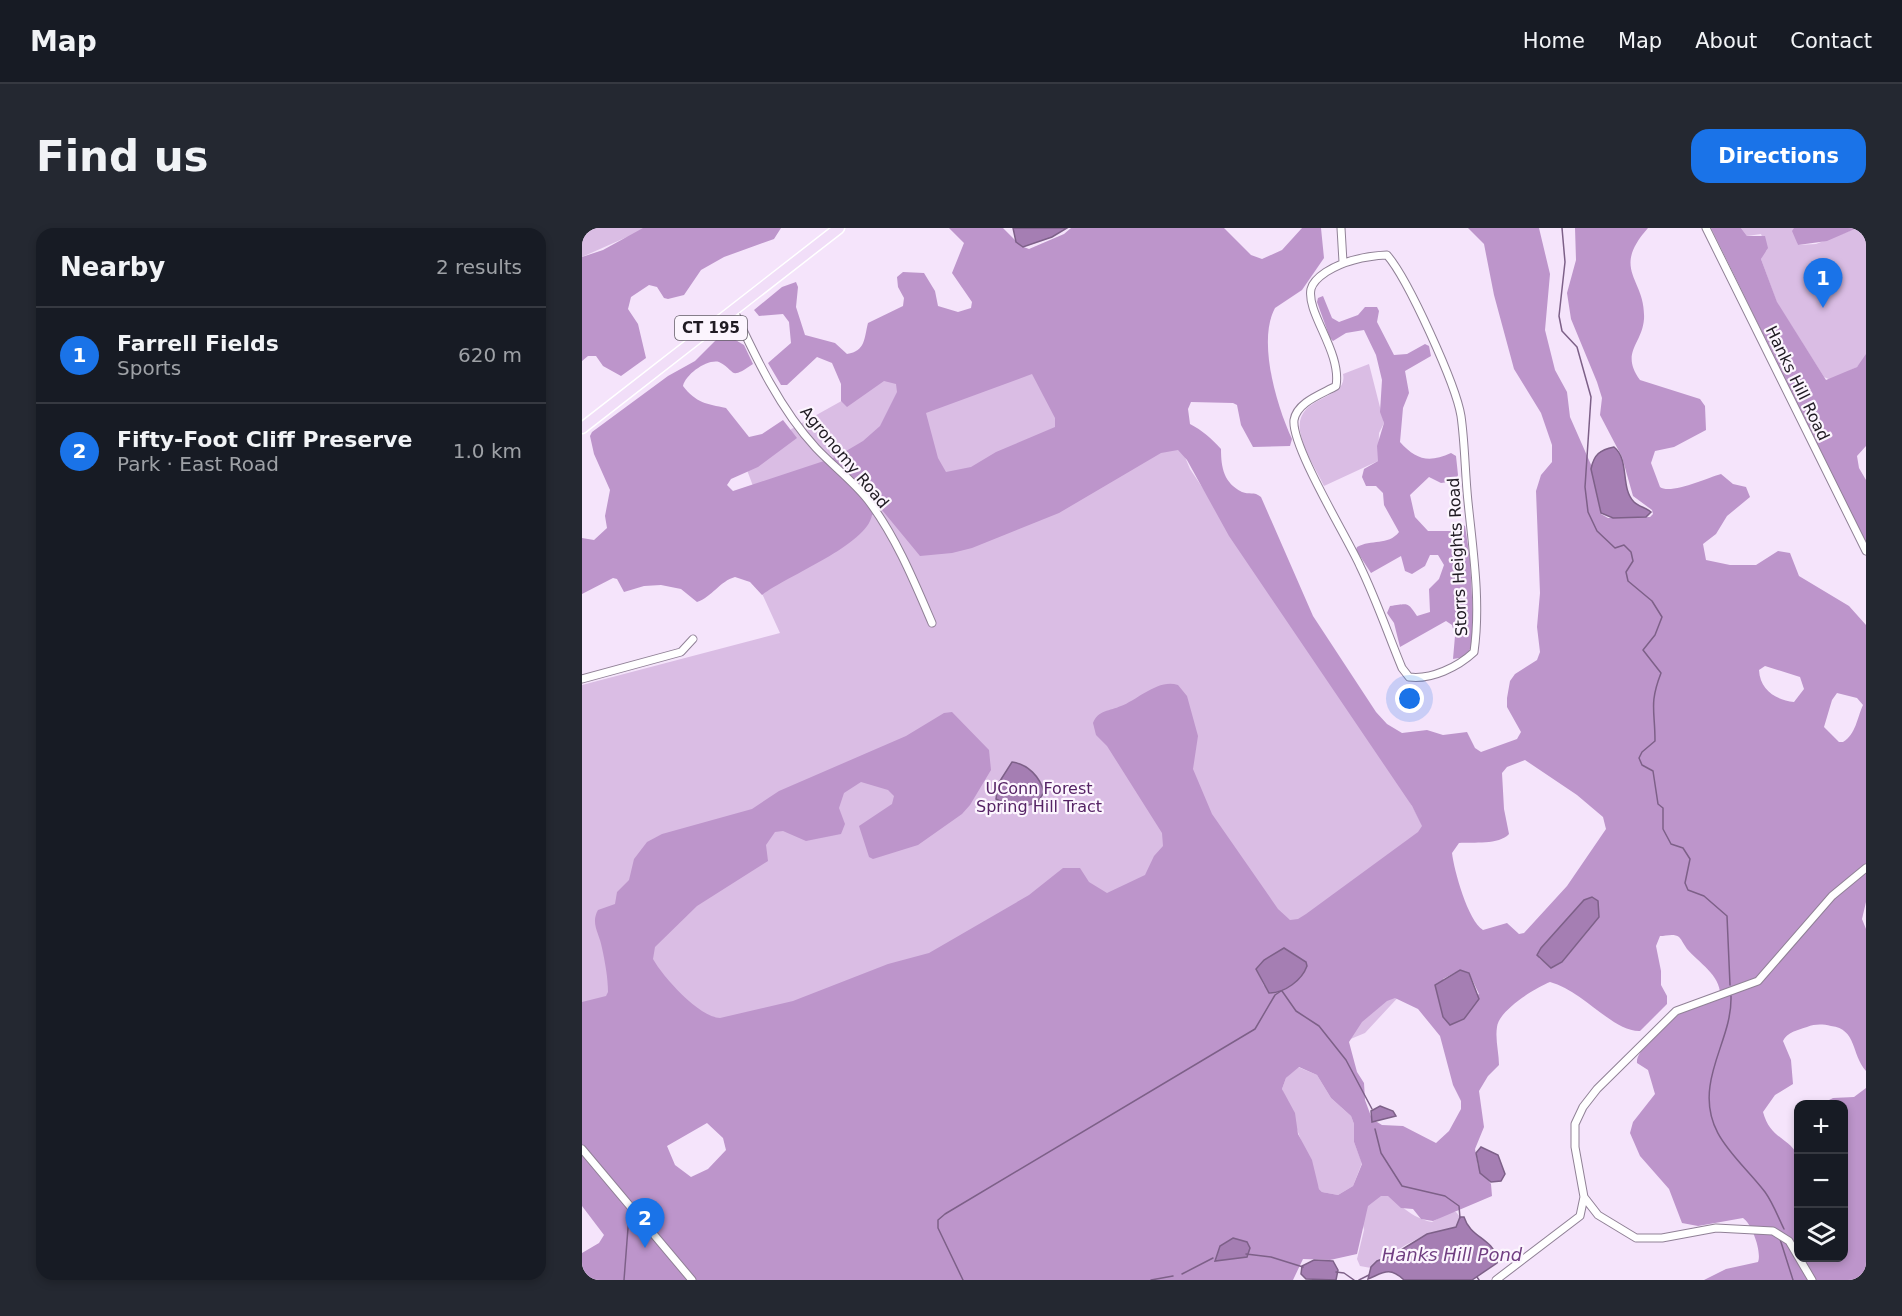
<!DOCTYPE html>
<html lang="en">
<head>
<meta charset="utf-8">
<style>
  body { margin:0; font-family:"DejaVu Sans",sans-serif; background:#242831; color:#f1f3f6 }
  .controls { position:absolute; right:18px; bottom:18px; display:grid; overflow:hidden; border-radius:12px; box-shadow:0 3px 9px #0003 }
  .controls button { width:54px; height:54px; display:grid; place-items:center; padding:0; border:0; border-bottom:2px solid #363941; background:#171b24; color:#f1f3f6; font:30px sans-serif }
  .you { position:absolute; left:828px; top:471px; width:21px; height:21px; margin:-15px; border:4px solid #fff; border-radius:50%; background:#1a73e8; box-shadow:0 0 0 9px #1a73e833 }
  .badge { display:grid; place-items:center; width:39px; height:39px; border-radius:50%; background:#1a73e8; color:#fff; font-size:20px; font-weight:700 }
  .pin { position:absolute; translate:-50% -50px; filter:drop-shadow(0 2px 3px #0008) }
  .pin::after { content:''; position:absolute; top:32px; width:21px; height:18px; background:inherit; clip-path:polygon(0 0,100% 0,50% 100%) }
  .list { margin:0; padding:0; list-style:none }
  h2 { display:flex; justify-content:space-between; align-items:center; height:78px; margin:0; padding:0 24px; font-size:26px }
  h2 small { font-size:20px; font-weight:400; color:#9ea1a6 }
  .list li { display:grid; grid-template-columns:39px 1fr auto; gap:18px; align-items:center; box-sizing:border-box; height:96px; padding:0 24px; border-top:2px solid #363941 }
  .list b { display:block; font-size:22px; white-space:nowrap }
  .list p { margin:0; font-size:20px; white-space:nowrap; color:#9ea1a6 }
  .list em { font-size:20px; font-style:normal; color:#9ea1a6 }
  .icon { flex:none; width:33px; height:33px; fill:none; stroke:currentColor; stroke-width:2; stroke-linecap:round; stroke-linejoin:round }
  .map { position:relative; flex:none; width:1284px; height:1052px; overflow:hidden; border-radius:18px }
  header { display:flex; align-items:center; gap:36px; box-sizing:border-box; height:84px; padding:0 30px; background:#171b24; border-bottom:2px solid #363941 }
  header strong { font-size:28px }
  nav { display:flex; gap:33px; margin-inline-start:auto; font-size:21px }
  .intro { display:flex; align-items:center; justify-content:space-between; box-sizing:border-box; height:144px; padding:0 36px }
  h1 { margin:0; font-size:42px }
  .button { padding:15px 27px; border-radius:18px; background:#1a73e8; color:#fff; font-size:21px; font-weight:700 }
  main { display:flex; gap:36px; padding:0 36px }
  aside { flex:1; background:#171b24; border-radius:18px; box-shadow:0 3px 9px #0003 }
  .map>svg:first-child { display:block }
</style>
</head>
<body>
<header>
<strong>Map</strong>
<nav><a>Home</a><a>Map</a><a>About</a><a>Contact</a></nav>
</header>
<div class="intro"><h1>Find us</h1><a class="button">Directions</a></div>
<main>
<aside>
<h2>Nearby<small>2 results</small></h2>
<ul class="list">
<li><span class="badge">1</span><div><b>Farrell Fields</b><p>Sports</p></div><em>620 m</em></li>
<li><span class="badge">2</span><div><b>Fifty-Foot Cliff Preserve</b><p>Park · East Road</p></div><em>1.0 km</em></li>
</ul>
</aside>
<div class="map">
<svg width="1284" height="1052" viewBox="0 0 1284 1052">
  <rect width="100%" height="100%" fill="#f5e4fb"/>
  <path fill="#dabde4" d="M 0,0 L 105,0 L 45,9 L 0,29 Z
    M 1159,0 L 1212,0 L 1216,17 L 1234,16 L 1275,0 L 1284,0 L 1284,129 L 1275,139 L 1249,152 L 1242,149 L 1195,75 L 1179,31 L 1181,25 L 1185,22 L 1179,6 L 1165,8 Z
    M 543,85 L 608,241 L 815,551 L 855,623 L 872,709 L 783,805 L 754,817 L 250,844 L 0,880 L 0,457 L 198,405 L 177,359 L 204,346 L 162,234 L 211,200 L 308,146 Z
    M 787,136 L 802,195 L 797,205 L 796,233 L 742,258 C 734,241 721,222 718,203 C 713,166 767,173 761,146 Z
    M 716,839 L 735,847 L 749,870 L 769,888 L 772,896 L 772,914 L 780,935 L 771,958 L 756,967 L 740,964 L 737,961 L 700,861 L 704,850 Z
    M 802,964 C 818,976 829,990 850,994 L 867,984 L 874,984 L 878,989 L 876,997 C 868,1004 854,1002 845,1006 C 834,1011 794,1033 789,1040 L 778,1038 L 775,1031 L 782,1002 L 778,980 Z"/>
  <path fill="#bd95cb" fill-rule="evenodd" d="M 61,0 L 199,0 L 192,11 L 142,29 L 119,42 L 102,67 L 86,71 L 82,70 L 75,59 L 67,57 L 49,69 L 46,81 L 56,96 L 64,130 L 39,148 L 21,138 L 14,128 L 6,128 L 0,133 L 0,29 L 21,22 Z
    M 367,0 L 421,0 L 439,18 L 447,21 L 482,6 L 489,0 L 642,0 L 669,27 L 680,31 L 700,22 L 720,0 L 739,0 L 742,30 L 720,62 L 693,80 C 675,113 695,179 710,211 L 708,218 L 671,219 L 659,197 L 655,177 L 651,175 L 609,174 L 606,181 L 608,196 C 620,202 630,211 639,221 C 639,240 642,255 660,264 C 667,267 672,263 679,269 L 731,388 L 794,484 L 805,496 L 820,505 L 845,502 L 861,507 L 885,504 L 893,520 L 899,524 L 935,511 L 939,504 L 925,479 L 925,470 L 928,453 L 933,446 L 955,432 L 958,424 L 955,399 L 958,365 L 954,263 L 959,247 L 970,234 L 970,217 L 959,185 L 932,141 L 912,67 L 902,16 L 886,0 L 957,0 L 968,46 L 963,102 L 973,142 L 985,164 L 988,189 L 1010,239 L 1019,286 L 1026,290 L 1068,289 L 1071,286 L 1070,282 L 1051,268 L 1040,229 L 1018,187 L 1020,170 L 1015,154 L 989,91 L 985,65 L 994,32 L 993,0 L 1066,0 C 1028,43 1064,50 1062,91 C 1060,117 1038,124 1058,152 L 1118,171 L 1123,178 L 1124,202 L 1092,219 L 1073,223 L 1069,235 L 1078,259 C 1088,267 1125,250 1139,246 L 1151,256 L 1164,259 L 1168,269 L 1145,288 L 1134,306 L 1121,316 L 1124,332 L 1148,337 L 1174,337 L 1196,323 L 1208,325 L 1217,348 L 1267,378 L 1284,397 L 1284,674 L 1280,691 L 1284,701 L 1284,843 C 1269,826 1275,801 1249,798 C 1240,796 1233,796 1225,799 C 1216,802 1205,804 1201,813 L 1209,832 L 1211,856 L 1193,867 L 1181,884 C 1188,910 1204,908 1216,927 L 1216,1030 L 1262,1030 L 1262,876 L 1239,876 L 1251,870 L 1272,869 L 1284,860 L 1284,1052 L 1122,1052 L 1144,1041 L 1176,1034 C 1180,1024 1170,996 1161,990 L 1116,998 L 1100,995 L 1087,961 L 1058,928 L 1048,905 L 1051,894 L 1073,866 L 1066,842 L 1055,835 C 1053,820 1095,786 1108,779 C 1117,775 1131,775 1138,769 C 1140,748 1117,735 1105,721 C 1102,717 1100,712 1097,709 C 1092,705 1084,708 1078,708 L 1074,718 L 1079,743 L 1079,757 L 1085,768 L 1085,776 L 1058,803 C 1031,804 1000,762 968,754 C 953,760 917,782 915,799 C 913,811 917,825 917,837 L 906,848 L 897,863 L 902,899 L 893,921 L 896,938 L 909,956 L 910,968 L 851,993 L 839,991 L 831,981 L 819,980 L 806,968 L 799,968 L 786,978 L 775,1026 L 748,1032 L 721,1031 L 711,1052 L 0,1052 L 0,1025 L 17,1015 L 22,1007 L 0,978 L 0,774 L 24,768 L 26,764 C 26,750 23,734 20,720 C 18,706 8,696 16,682 L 33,676 L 35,664 L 47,652 L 52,631 L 65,614 L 80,606 L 170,581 L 197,563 L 324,508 L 362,485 L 370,484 L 407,522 L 409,542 L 388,577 L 380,586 L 336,617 L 291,631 L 287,629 L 277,598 L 310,576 L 312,568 L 306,562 L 279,554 L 262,565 L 257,580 L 263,596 L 259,606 L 224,613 L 201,603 L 193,604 L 184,617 L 186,633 L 115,678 L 73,719 L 71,731 C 81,749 117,789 138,790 L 211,773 L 306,736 L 347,725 L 447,667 L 481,640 L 498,640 L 507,654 L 525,665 L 563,647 L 572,628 L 581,618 L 580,605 L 525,518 L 514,507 L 511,495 C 516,482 528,483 539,478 C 555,472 577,450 596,457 L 605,468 L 616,508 L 611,541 L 630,586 L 696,681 L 708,692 L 716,691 L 724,686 L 836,604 L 840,598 L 830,578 L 647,308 L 605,232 L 596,222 L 579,225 L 477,285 L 390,320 L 370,325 L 338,328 L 300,282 L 290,287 C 285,317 206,347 180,367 L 168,354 L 153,349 C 138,353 130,369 115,374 L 99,361 L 79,357 L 62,358 L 42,364 L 35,351 L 31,350 L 0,366 L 0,310 L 12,312 L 25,300 L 23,288 L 28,262 L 12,226 L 8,208 L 10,204 L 86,148 L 113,133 L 134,112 L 145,107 L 162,117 L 171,136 C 146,153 155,143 137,134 C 125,131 104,146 101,158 C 114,175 125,176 144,180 L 167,209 L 180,206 L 201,192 L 215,210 L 176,239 L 149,251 L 145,257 L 151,263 L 254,229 L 281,213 L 298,198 L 315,164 L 314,156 L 302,153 L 265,179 L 259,173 L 259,156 L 250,135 L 235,129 L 205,157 L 199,157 L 186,135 L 209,115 L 207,94 L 201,86 L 177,88 L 172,82 L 200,59 L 214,54 L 216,59 L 214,79 L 223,107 L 253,115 L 265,126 C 284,123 282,110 286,95 L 321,78 L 322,70 L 316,59 L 315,49 L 321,44 L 342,45 L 353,63 L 356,78 L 376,84 L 389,80 L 390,74 L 370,45 L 382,15 ZM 450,146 L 473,190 L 473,199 L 414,224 L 389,239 L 364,244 L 356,230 L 344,185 ZM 1183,438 L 1218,449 L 1222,461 L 1212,474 C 1194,472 1178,462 1177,442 ZM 1255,465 L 1275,470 L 1281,477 C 1275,490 1274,506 1261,514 L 1257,514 L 1242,499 L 1250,472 ZM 943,532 L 995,567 L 1021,589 L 1024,601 L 985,658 L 942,705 L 937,706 L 925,695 L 901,702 C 886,693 872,642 870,625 L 877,615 C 891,614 917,617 927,606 L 922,581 L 920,545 L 925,539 ZM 989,688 L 1006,703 L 980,734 L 969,740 L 957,730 L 959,720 ZM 702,720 L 682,758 L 674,741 L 682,732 ZM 878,742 L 887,745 L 897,766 L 861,789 L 861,751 ZM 813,770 L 836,781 L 858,808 L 871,857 L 879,873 L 879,881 L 867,903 L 854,915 L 821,898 L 800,897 L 790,891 L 783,872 L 782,855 L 775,844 L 767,814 L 780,794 L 805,773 ZM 717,839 L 735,847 L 749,870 L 769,888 L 772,896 L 772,914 L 780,936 L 771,958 L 756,967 L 740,964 L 737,961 L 730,932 L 716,906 L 713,885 L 700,861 L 704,850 ZM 125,895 L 141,910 L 144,922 L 126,941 L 109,949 L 93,937 L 85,918 Z
    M 1129,0 L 1159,0 L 1165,8 L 1183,8 L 1186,20 L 1179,31 L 1195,74 L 1244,152 L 1275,139 L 1284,126 L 1284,218 L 1275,228 L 1277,240 L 1284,252 L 1284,315 Z
    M 1212,0 L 1275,0 L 1245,13 L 1216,17 L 1210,3 Z
    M 741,68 L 750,90 L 757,94 L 776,87 L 783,79 L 795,79 L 797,83 L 795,94 L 812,127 L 825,126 L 843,116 L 847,118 L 849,128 L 823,143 L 827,165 L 821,180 L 818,214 C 834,232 847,235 869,225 L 874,228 L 876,247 L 874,253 L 859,255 L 847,249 L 828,267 L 833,289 L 846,303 L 871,303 L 878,295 L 883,298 L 888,331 L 892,408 L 890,418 L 883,429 L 871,431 L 873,408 L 870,397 L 864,393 L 818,419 L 812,395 L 805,385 L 808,378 C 826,376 825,373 835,388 L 848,384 L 847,361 L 857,351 L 862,337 L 856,327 L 848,327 L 843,338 L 830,346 L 823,343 L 819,328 L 789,345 L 774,322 L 775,319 C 789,311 806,318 817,304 L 802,277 L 801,265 L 794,258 L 784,258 L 780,249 L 782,241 L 796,233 L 795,218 L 802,195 L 798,184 L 800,152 L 794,127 L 782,102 L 764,105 L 751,113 L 748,110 L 735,74 L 736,70 Z"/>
  <path fill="#a57eb3" stroke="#7d6088" stroke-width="1.5" d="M 431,0 L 485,0 L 470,9 L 441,19 L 434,14 Z
    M 1032,219 C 1048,232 1038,260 1052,274 C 1056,278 1064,280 1069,284 L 1064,289 L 1031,290 L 1019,285 L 1009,241 C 1012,226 1018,222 1032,219 Z
    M 430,534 C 446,536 458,549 462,564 L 456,574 L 434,581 L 414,571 L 416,556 Z
    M 1010,669 L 1016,673 L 1017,689 L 980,734 L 969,740 L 955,727 L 959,720 L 1002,672 Z
    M 702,720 L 724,734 L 725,738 C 720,752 703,765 687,765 L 674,741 L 682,732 Z
    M 878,742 L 887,745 L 897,771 L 882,791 L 868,797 L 861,789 L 853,757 Z
    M 798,878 L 811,883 L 814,888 L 790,894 L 789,883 Z
    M 899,919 L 916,927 L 923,946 L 919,953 L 909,954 L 898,945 L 894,925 Z
    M 878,989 L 882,989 C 888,1009 909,1010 916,1030 L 915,1035 L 890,1052 L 822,1052 C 807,1038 801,1045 786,1051 L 789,1039 L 795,1033 L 811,1027 L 845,1006 L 874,999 Z
    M 651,1010 L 665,1014 L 668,1020 L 665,1029 L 633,1033 L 638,1018 Z
    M 732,1032 L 751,1033 L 756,1042 L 754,1052 L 724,1051 L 719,1046 L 720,1038 Z"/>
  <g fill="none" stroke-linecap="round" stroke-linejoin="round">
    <path stroke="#7d6088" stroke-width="1.5" d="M 980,0 L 983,34 L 977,88 L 980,103 L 995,119 L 1009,169 L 1003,259 L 1006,284 L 1015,303 L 1033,320 L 1042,317 L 1049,324 L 1051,333 L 1044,344 L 1046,353 L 1070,373 L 1080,389 L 1073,407 L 1061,422 L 1079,445 C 1067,476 1073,482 1073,513 L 1060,524 L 1057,530 L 1060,537 L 1071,543 L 1076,576 L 1081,580 L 1081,601 L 1089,616 L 1101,620 L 1108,631 L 1103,655 L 1106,662 L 1122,668 L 1145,688 L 1148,757
      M 700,763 L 714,783 L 737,798 L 764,832 L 790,881
      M 1149,768 C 1150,800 1132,827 1128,858 C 1121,907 1156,929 1183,964 C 1191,975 1196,989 1202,1001
      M 793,901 L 799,925 L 820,958 L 863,968 L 877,978 L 878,990
      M 1198,1011 L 1211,1052
      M 664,1026 L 689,1029 L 721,1039
      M 754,1044 L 762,1045 L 772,1052
      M 600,1046 L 631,1030
      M 895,1049 L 897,1052
      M 42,1052 L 47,987
      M 381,1052 L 356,1000 L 356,992 L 363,986 L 673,801 L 693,767 L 699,763
      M 569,1052 L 591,1048
      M 777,1052 L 787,1047"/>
    <g stroke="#908196" stroke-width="9">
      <path id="street" d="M 759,0 L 761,34
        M 1124,0 L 1284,323
        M 805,27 C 826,51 874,157 879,188 C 883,216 883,246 886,274 C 891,323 899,375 892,424 C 876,439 849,452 827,449 L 820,440 C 806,406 794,371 778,338 C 765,309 709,218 712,192 C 715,174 740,166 754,158 C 760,124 724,85 729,61 C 731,53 738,48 744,44 C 763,32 783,28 805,27 Z
        M 152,83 C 174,130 198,181 234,220 C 251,238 271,253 286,272 C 314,309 332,353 350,395
        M 0,451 L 99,424 L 111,411
        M 0,921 L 110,1052
        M 1002,969 L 1016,987 L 1054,1010 L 1080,1010 L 1134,1000 L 1191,1003 L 1207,1013 L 1230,1052
        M 914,1052 L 998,988 L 1002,969 L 993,919 L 993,896 L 1001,879 L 1015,861 L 1094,783 L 1176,753 L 1250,668 L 1284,640"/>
    </g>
    <g stroke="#fff" stroke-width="13">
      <path id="primary" d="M 0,200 L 257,0"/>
    </g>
    <use href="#street" stroke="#fff" stroke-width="7"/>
    <use href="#primary" stroke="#f1def8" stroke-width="10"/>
  </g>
  <g text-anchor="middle" stroke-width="4.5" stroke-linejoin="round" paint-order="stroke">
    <rect fill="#fcf5fe" stroke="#625c65" stroke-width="1.5" x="93" y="88" width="72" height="24" rx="4.5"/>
    <g font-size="15" font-weight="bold" fill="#201b23">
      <text x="129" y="105">CT 195</text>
    </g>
    <g font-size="16" fill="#201b23" stroke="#fcf5fe">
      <text transform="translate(1216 155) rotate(64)" y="6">Hanks Hill Road</text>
      <text transform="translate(263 229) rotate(50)" y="6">Agronomy Road</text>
      <text transform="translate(875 329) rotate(-93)" y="6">Storrs Heights Road</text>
    </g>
    <g font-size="16" fill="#552365" stroke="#fcf5fe">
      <text x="457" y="566">UConn Forest<tspan x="457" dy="18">Spring Hill Tract</tspan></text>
    </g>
    <g font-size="18" font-style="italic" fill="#703e81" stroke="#fcf5fe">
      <text x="870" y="1033">Hanks Hill Pond</text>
    </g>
  </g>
</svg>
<div class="controls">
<button>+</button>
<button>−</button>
<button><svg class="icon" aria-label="layers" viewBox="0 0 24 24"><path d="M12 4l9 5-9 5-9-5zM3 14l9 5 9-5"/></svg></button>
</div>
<div class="you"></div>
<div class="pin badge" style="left:1241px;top:80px">1</div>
<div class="pin badge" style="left:63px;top:1020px">2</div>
</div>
</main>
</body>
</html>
